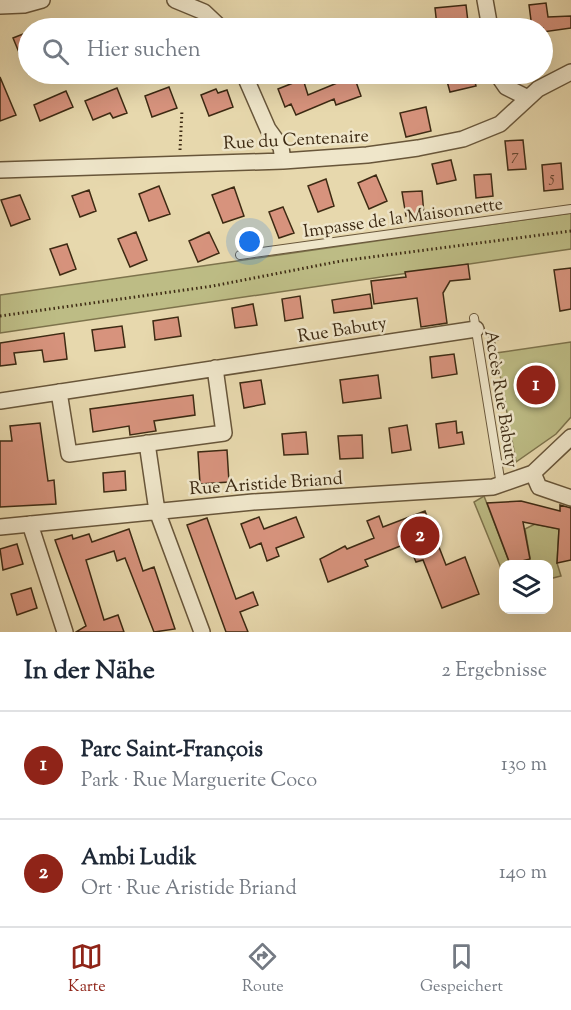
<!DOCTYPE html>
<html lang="de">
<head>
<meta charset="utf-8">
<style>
  body { margin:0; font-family:"Sorts Mill Goudy",serif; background:#f6f6f7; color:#1f2937 }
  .controls { position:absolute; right:18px; bottom:18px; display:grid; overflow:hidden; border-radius:12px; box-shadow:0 6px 24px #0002 }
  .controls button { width:54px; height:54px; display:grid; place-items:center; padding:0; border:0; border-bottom:2px solid #e0e1e3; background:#fff; color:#1f2937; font:30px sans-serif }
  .you { position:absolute; left:250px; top:242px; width:21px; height:21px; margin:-15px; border:4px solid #fff; border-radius:50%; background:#1a73e8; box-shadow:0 0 0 9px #1a73e833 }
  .badge { display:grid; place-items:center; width:39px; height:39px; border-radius:50%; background:#8f2418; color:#fff; font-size:20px; font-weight:700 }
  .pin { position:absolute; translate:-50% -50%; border:3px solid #fff; box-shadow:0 2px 6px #0006 }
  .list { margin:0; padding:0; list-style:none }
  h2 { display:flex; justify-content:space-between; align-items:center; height:78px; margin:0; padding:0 24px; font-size:26px }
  h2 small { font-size:20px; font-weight:400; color:#747a83 }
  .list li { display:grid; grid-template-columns:39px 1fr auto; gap:18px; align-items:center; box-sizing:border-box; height:108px; padding:0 24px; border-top:2px solid #e0e1e3 }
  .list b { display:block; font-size:22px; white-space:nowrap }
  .list p { margin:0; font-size:20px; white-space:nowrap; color:#747a83 }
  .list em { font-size:20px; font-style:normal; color:#747a83 }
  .icon { flex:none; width:33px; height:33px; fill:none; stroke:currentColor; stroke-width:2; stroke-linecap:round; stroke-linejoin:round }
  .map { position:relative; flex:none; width:571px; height:632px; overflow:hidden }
  .search { position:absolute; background:#fff; box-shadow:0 6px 24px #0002; left:18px; right:18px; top:18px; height:66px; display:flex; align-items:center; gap:15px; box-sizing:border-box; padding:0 21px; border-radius:33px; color:#747a83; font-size:22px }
  .sheet { height:294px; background:#fff }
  nav { display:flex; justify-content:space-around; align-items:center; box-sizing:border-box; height:84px; border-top:2px solid #e0e1e3; background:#fff; font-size:16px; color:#747a83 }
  nav a { display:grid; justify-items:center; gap:3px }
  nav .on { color:#8f2418 }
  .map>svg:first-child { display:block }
</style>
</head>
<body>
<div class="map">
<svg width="571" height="632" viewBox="0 0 571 632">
  <rect width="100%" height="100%" fill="#e7d8ad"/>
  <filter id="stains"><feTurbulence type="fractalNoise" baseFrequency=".00333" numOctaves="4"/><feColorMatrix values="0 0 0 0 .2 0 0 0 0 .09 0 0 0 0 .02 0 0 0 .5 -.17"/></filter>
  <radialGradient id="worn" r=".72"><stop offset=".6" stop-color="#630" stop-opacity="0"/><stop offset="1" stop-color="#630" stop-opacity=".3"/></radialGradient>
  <path fill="#bdbc85" stroke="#7d734c" stroke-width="1.5" d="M 571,213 L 571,249 L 0,333 L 0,295 Z
    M 571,342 L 571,417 L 556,434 L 516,462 L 496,353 Z
    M 484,496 L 510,564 L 504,564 L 503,573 L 474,502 Z
    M 535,524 L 559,529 L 557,563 L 561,576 L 549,579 L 548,564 L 516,564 L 530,558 L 525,529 Z"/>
  <path fill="#d7937d" stroke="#3d2a13" stroke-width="1.5" d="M 546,3 L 548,17 L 571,16 L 571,28 L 543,32 L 543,28 L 532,28 L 529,5 Z
    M 466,5 L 468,22 L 437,26 L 435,8 Z
    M 28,32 L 28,74 L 13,38 Z
    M 445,74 L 473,74 L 476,86 L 450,92 Z
    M 354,76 L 361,96 L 336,105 L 334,99 L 296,115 L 291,104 L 285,107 L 278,89 L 303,79 L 308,95 Z
    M 0,77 L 16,115 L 0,121 Z
    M 169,87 L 177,108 L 152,117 L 145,96 Z
    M 117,88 L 127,113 L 113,118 L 110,113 L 93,120 L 85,101 Z
    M 216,89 L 218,93 L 227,90 L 233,107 L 209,116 L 201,95 Z
    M 66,91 L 73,107 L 40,121 L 34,105 Z
    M 426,107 L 431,131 L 406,137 L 400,113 Z
    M 523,140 L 526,169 L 508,170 L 505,141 Z
    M 451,160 L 456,180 L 437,184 L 432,164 Z
    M 561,163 L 563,189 L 544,191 L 542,165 Z
    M 491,174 L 493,196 L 476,198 L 474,175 Z
    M 376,175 L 387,201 L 369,209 L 358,183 Z
    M 326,179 L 334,206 L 318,212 L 308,186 Z
    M 159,186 L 170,214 L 149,221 L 139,194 Z
    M 234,187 L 244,216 L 223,223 L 212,195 Z
    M 89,190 L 96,211 L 80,217 L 72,196 Z
    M 422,191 L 424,215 L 406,216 L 402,192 Z
    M 20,195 L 30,219 L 11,226 L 1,200 Z
    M 283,207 L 294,233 L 279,238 L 269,212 Z
    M 136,232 L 147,260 L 130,267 L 118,239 Z
    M 209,232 L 219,253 L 198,262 L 189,241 Z
    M 67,244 L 76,269 L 60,275 L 50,249 Z
    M 468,264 L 470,279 L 450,281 L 443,293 L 447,323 L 421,327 L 417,298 L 374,304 L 371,281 L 406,277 L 405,272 Z
    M 571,268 L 571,309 L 560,311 L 554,270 Z
    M 370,294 L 372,308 L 334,313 L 332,300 Z
    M 300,296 L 303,318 L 285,321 L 282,299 Z
    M 253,304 L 257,325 L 235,328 L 232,308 Z
    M 178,317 L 181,336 L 155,340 L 153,321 Z
    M 122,326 L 125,347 L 95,351 L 92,330 Z
    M 64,333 L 67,359 L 44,362 L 42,350 L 14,353 L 16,364 L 0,366 L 0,343 Z
    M 454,354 L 457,374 L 432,378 L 430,357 Z
    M 378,375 L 381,398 L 343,403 L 340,380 Z
    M 261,380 L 265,404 L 244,408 L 240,383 Z
    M 193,395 L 195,415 L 154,421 L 156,431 L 130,435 L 129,426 L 93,432 L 90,409 Z
    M 456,421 L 457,433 L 462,432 L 464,444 L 439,448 L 436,424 Z
    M 40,423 L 48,481 L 54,480 L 56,504 L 0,507 L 0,441 L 12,441 L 10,426 Z
    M 407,425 L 411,450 L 392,453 L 389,428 Z
    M 306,432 L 308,454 L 284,455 L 282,434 Z
    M 362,435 L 363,458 L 340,459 L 338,436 Z
    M 227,450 L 229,482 L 200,484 L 198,452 Z
    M 125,471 L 126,490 L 104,492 L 103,473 Z
    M 521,501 L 560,511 L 560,505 L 571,508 L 571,560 L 557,563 L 559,529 L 523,522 L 530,559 L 510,564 L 487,503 Z
    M 425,511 L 446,565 L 465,557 L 479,594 L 442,608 L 423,560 L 416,562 L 408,543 L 365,560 L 368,566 L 328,582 L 320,559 L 345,546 L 347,549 L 374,538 L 367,521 L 379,516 L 383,527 Z
    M 259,517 L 264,529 L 296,517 L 304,537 L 276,548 L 279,556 L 267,561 L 261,543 L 250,548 L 241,524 Z
    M 207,518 L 236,599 L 253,592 L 258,605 L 240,612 L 248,632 L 226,632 L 187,525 Z
    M 129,529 L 143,571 L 154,567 L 175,629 L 154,632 L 125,558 L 117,561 L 114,551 L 86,560 L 104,620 L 118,615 L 124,632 L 76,632 L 86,626 L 55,540 L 72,535 L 73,539 L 89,534 L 92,542 Z
    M 17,544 L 23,564 L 3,570 L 0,549 Z
    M 31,588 L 37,608 L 17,615 L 11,594 Z"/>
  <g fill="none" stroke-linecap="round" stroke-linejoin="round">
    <g stroke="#68563a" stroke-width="10">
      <path id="service" d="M 240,255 L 571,209
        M 474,318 L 501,485"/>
    </g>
    <g stroke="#68563a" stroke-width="18">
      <path id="minor" d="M 175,0 L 204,12 L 221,28
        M 485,0 L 490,28
        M 0,6 L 24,5 L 42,0
        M 244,74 L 268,129 L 281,147 L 283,161
        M 497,74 L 506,87 L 528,98
        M 0,170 L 283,161 L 367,155 L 418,148 L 463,139 L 500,124 L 538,89 L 571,72
        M 59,392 L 69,454 L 224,433 L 215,368
        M 0,401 L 476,329
        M 147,443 L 157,511 L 202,632
        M 533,473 L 539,487 L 571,498
        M 30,524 L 65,632
        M 0,527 L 253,502 L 493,487 L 533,473 L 571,437"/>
    </g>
    <path stroke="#3d2a13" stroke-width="3" stroke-dasharray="1.5 3" stroke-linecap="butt" d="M 180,150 L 182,110
      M 0,316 L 213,286 L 341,261 L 571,231
      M 488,336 L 496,334 L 497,342 L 490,343"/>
    <use href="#service" stroke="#efe6ca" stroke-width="8"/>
    <use href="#minor" stroke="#efe6ca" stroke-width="15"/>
  </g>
  <g text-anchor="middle" stroke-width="5" stroke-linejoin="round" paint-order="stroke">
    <g font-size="15" fill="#64442e">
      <text x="515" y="160">7</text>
      <text x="552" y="182">5</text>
    </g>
    <g font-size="18" fill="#3d2a13" stroke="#efe6ca">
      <text transform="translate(296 139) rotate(-3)" y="6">Rue du Centenaire</text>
      <text transform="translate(403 217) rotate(-8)" y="6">Impasse de la Maisonnette</text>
      <text transform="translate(342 329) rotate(-9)" y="6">Rue Babuty</text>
      <text transform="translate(502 399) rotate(81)" y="6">Accès Rue Babuty</text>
      <text transform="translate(266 483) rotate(-4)" y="6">Rue Aristide Briand</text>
    </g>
  </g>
  <rect width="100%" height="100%" filter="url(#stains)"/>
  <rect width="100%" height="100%" fill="url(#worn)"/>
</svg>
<div class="controls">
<button><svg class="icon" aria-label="layers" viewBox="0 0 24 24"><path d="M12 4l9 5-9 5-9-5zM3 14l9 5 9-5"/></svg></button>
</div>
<div class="you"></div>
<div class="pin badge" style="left:536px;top:385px">1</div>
<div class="pin badge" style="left:420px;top:536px">2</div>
<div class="search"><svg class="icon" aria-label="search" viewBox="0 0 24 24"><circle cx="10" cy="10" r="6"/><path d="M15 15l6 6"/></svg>Hier suchen</div>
</div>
<section class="sheet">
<h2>In der Nähe<small>2 Ergebnisse</small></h2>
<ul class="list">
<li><span class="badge">1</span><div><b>Parc Saint-François</b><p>Park · Rue Marguerite Coco</p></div><em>130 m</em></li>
<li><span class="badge">2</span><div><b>Ambi Ludik</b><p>Ort · Rue Aristide Briand</p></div><em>140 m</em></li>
</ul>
</section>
<nav>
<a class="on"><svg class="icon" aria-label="map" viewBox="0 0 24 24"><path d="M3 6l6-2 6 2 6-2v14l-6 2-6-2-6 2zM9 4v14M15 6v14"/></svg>Karte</a>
<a><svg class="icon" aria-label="directions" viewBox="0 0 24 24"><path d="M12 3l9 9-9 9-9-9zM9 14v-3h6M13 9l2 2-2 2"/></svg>Route</a>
<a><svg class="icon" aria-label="saved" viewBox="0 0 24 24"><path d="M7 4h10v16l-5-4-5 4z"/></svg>Gespeichert</a>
</nav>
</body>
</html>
